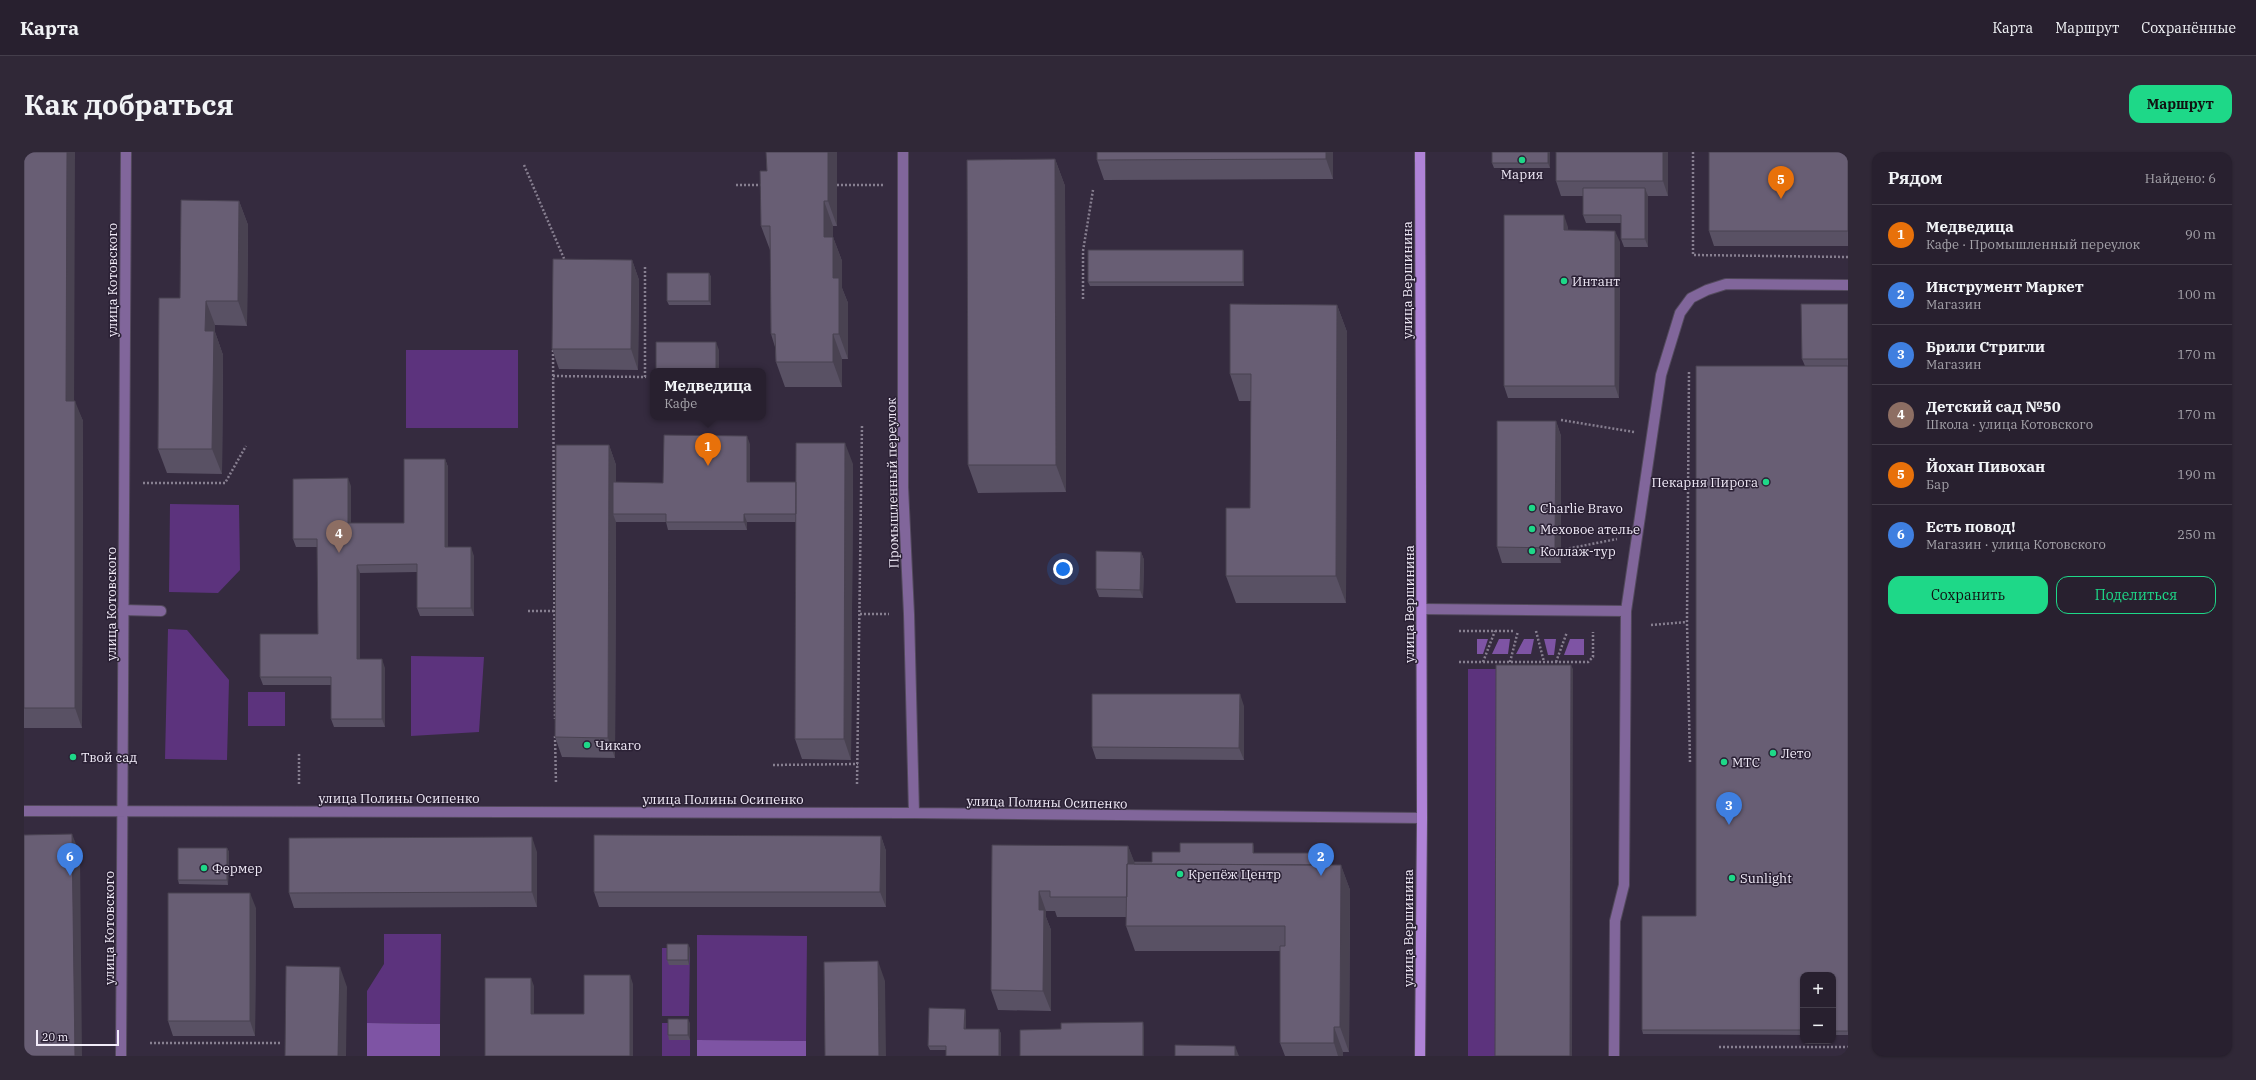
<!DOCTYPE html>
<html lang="ru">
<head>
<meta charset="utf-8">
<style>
  body { margin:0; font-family:"IBM Plex Serif",serif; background:#302837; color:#f1f3f6 }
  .controls { position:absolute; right:12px; bottom:12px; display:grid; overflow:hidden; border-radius:8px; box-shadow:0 1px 3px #0004 }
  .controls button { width:36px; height:36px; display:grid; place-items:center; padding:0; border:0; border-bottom:1px solid #443e4b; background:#28202f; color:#f1f3f6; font:20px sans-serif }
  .scale { position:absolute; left:12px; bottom:10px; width:83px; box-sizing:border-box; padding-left:4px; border:2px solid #f2ecf9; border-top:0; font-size:11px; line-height:14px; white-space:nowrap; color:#f2ecf9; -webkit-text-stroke:3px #2b2135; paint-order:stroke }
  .you { position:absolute; left:1039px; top:417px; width:14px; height:14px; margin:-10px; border:3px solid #fff; border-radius:50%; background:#1a73e8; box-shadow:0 0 0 6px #1a73e833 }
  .badge { display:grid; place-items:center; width:26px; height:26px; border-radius:50%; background:#1ed888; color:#fff; font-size:13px; font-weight:700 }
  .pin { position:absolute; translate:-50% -33px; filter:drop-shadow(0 1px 2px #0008) }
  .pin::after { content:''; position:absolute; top:21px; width:14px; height:12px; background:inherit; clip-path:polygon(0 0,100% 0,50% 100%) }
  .popup { position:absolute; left:626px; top:216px; width:116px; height:52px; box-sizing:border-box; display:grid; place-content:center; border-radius:8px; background:#28202f; filter:drop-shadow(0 1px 3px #0005); font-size:13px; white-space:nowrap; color:#a5a3aa }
  .popup b { font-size:15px; color:#f1f3f6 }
  .popup::after { content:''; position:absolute; left:50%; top:100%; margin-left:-8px; border:8px solid transparent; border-top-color:#28202f }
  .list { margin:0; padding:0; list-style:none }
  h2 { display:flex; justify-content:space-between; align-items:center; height:52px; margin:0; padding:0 16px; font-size:17px }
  h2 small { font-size:13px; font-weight:400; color:#a5a3aa }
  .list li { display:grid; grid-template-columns:26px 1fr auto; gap:12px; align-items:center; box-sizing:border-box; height:60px; padding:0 16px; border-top:1px solid #443e4b }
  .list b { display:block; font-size:15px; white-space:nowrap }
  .list p { margin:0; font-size:13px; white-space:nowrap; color:#a5a3aa }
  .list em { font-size:13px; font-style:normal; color:#a5a3aa }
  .actions { display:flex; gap:8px; padding:12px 16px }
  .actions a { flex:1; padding:9px 0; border:1px solid #1ed888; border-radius:12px; text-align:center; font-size:14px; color:#1ed888 }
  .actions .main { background:#1ed888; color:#111 }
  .map { position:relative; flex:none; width:1824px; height:904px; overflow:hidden; border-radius:12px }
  header { display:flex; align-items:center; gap:24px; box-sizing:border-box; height:56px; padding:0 20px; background:#28202f; border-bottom:1px solid #443e4b }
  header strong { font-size:19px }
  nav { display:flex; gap:22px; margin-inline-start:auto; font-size:14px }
  .intro { display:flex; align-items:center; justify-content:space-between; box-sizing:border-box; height:96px; padding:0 24px }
  h1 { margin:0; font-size:28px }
  .button { padding:10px 18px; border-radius:12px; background:#1ed888; color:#111; font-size:14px; font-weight:700 }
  main { display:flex; gap:24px; padding:0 24px }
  aside { flex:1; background:#28202f; border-radius:12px; box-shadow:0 1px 3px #0004 }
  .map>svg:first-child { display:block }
</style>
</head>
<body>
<header>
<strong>Карта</strong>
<nav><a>Карта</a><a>Маршрут</a><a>Сохранённые</a></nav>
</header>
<div class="intro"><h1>Как добраться</h1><a class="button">Маршрут</a></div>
<main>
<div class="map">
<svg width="1824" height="904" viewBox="0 0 1824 904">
  <rect width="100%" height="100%" fill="#352b3f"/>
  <path fill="#5c337d" d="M 382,198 L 494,198 L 494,276 L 382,276 Z
    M 146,352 L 215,353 L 216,418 L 194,441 L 145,440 Z
    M 144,477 L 163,478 L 205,528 L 203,608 L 141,607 Z
    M 387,504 L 460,505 L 455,580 L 387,584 Z
    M 1444,517 L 1473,517 L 1473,904 L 1444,904 Z
    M 224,540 L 261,540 L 261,574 L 224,574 Z
    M 360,782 L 417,782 L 416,872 L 343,871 L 343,839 L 360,812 Z
    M 673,783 L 783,784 L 782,889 L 673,888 Z
    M 638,796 L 666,796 L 665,864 L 638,864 Z
    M 638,871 L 666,871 L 666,904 L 638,904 Z"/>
  <path fill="#7e54a4" d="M 1453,487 L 1464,487 L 1459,502 L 1453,502 Z
    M 1475,487 L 1486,487 L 1484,502 L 1468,502 Z
    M 1500,487 L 1510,487 L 1507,502 L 1492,502 Z
    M 1520,487 L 1532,487 L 1530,503 L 1524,503 Z
    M 1546,487 L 1560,487 L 1560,503 L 1540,503 Z
    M 343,871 L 416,872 L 416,904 L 343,904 Z
    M 673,888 L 782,889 L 782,904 L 673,904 Z"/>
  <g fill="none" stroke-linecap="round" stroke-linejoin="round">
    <g stroke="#534a5d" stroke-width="12">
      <path id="lane" d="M 1398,457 L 1602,459
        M 99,458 L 137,459
        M 1590,904 L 1591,769 L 1600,733 L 1602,459 L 1637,223 L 1656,161 L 1667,146 L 1683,138 L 1702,132 L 1824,133"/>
    </g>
    <g stroke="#534a5d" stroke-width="12">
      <path id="street" d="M 879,0 L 879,335 L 885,462 L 890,661
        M 0,659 L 890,661 L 1398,666
        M 97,904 L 102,0"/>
    </g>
    <g stroke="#534a5d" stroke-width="12">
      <path id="secondary" d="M 1396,0 L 1398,666 L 1396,904"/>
    </g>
    <path stroke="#877f90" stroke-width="2.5" stroke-dasharray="2 2" stroke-linecap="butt" d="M 1669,0 L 1669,103 L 1824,105
      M 500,13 L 541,109
      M 712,33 L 739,33
      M 813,33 L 860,33
      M 1059,147 L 1059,99 L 1069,38
      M 529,198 L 531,567
      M 1665,220 L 1663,470 L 1666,610
      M 529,224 L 621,225 L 621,113
      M 1537,268 L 1610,280
      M 119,331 L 201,331 L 222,294
      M 1537,398 L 1593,387
      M 504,459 L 530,459
      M 836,462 L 865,462
      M 1627,473 L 1663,470
      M 1435,479 L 1489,479
      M 1512,479 L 1520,510
      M 1435,510 L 1564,510 L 1569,505 L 1569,480
      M 1459,510 L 1471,479
      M 1486,510 L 1494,479
      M 1532,510 L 1543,480
      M 531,584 L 532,632
      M 749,613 L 834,612
      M 275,632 L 275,602
      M 833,632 L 838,273
      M 126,891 L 257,891
      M 1695,895 L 1824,895"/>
    <use href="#lane" stroke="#81669b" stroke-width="10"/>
    <use href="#street" stroke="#81669b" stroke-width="10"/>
    <use href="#secondary" stroke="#af83d7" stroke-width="10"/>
  </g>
  <path fill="#595164" d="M 0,0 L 50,249 L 59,269 L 58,576 L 0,576 Z
    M 742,0 L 813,0 L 813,74 L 809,74 L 809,85 L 818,109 L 818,136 L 824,151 L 824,207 L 818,207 L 818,235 L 761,235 L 752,210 L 751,195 L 747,182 L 746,98 L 737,74 L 743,19 Z
    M 1073,0 L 1309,0 L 1309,27 L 1080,28 L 1073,8 Z
    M 1526,0 L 1526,16 L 1470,16 L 1468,11 Z
    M 1644,0 L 1644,44 L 1624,44 L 1624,95 L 1600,95 L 1597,87 L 1597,71 L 1562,71 L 1559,63 L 1559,44 L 1537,44 L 1532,29 Z
    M 1824,0 L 1824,94 L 1690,94 L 1685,79 Z
    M 1031,7 L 1041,34 L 1042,340 L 954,341 L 944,313 Z
    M 215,49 L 224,73 L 223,174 L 191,173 L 191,180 L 199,203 L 198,322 L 143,321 L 134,297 L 156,146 Z
    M 1544,75 L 1544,78 L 1596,90 L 1595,246 L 1484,246 L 1480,234 Z
    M 1219,98 L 1220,102 L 1220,134 L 1066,134 L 1064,130 Z
    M 608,108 L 615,128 L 614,218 L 535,217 L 528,197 Z
    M 685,121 L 687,125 L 687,153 L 645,153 L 643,149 Z
    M 1824,152 L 1824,883 L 1809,883 L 1809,823 L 1779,823 L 1779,883 L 1619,882 L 1618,878 L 1672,764 L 1781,214 L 1778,207 Z
    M 1313,153 L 1323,180 L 1322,451 L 1212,451 L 1202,424 L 1226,356 L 1227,249 L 1215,249 L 1206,222 Z
    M 1532,269 L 1537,284 L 1537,411 L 1478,411 L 1473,395 Z
    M 726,292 L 726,330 L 772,330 L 829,312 L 827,608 L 778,607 L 771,587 L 772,370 L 723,370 L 723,378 L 644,378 L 642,370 L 592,370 L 591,606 L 538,605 L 531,585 L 585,293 L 592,313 L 592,330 L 639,331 Z
    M 421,307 L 424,315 L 424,395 L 450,404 L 450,464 L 396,464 L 393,456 L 393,420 L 336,421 L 336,507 L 361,516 L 361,575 L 310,575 L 307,567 L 307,533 L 239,533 L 236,525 L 294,482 L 293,395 L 272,395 L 269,387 L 327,334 L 327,371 L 380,371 Z
    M 1117,400 L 1120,408 L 1119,446 L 1075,445 L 1072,437 Z
    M 1220,554 L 1220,608 L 1072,607 L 1068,595 Z
    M 857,684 L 862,699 L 862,755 L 575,755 L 570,740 Z
    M 968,693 L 1104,694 L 1110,710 L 1128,710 L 1156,700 L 1230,695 L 1230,701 L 1308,705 L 1308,713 L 1317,714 L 1326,738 L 1325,900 L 1319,900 L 1319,904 L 1261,904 L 1256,891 L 1256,799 L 1111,799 L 1102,774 L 1102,765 L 1033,765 L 1031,759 L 1022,759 L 1022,765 L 1027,778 L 1027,859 L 974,858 L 967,838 Z
    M 203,696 L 205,700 L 204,733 L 155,732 L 154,728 Z
    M 513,700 L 513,755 L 270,756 L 265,741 Z
    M 232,756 L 231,884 L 149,884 L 144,869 Z
    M 666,796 L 665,813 L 645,813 L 643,808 Z
    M 941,857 L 942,861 L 942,877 L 975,877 L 977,882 L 922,898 L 906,898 L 904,894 Z
    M 666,871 L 666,888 L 645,888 L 644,883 Z"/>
  <path fill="#494251" d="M 43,0 L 51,0 L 50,269 L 42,249 Z
    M 804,0 L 813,0 L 813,74 L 804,49 Z
    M 1302,0 L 1309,0 L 1309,27 L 1302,7 Z
    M 1524,0 L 1526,0 L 1526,16 L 1524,11 Z
    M 1639,0 L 1644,0 L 1644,44 L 1639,29 Z
    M 1031,7 L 1041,34 L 1042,340 L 1032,313 Z
    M 1621,36 L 1624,44 L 1624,95 L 1621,87 Z
    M 215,49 L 224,73 L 223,174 L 214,149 Z
    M 800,49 L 809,74 L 809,85 L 818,109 L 818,136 L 824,151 L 824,207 L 815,182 L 809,126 L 800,85 Z
    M 1540,63 L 1544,75 L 1544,90 L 1540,78 Z
    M 1591,79 L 1596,90 L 1595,246 L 1591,234 Z
    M 1219,98 L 1220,102 L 1220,134 L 1219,130 Z
    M 608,108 L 615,128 L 614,218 L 607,197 Z
    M 685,121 L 687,125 L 687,153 L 685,149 Z
    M 182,149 L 191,173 L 191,180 L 199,203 L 198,322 L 188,297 L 181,179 Z
    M 1313,153 L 1323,180 L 1322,451 L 1312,424 Z
    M 809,182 L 818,207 L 818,235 L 809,210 Z
    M 692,190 L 695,198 L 695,219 L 692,219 Z
    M 51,249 L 59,269 L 58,576 L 51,556 Z
    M 1532,269 L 1537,284 L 1537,411 L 1531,396 Z
    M 723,284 L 726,292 L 726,338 L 723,330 Z
    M 821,291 L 829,312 L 827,608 L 820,587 Z
    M 585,293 L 592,313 L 592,362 L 589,362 L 592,370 L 591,606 L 584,586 Z
    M 421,307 L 424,315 L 424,404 L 421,395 Z
    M 324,326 L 327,334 L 327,380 L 324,371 Z
    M 720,362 L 723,370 L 723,378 L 720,370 Z
    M 447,395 L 450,404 L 450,464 L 447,456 Z
    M 1117,400 L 1120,408 L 1119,446 L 1116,438 Z
    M 333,413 L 336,421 L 336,516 L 333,507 Z
    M 358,507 L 361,516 L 361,575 L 358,567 Z
    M 1547,513 L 1549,517 L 1548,904 L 1546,904 Z
    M 1216,542 L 1220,554 L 1220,608 L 1215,596 Z
    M 48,682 L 56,702 L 58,904 L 51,904 Z
    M 857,684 L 862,699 L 862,755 L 856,740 Z
    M 508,685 L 513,700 L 513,755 L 508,740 Z
    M 1229,691 L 1230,695 L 1230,705 L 1229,701 Z
    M 1104,694 L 1112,714 L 1104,745 Z
    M 203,696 L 205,700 L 204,733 L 203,728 Z
    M 1307,701 L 1308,705 L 1308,718 L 1307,714 Z
    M 1317,713 L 1326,738 L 1325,900 L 1316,875 Z
    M 1015,739 L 1022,759 L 1022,765 L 1027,778 L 1027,859 L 1019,839 L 1015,758 Z
    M 226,741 L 232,756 L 231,884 L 226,869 Z
    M 664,792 L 666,796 L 665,813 L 664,808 Z
    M 854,809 L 861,829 L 862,904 L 855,904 Z
    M 316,815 L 323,835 L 322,904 L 314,904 Z
    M 606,823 L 609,832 L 609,904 L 606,904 Z
    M 507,826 L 510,834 L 510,870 L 507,862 Z
    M 941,857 L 942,861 L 942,882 L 940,877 Z
    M 664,867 L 666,871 L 666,888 L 664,883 Z
    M 1119,870 L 1120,875 L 1120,904 L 1119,904 Z
    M 1310,875 L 1319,900 L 1319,904 L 1314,904 L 1310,891 Z
    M 975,877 L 977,882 L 977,904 L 975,904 Z
    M 1211,894 L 1215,904 L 1211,904 Z"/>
  <path fill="#685e74" stroke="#494251" d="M 0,0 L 43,0 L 42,249 L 51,249 L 51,556 L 0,556 Z
    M 742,0 L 804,0 L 804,49 L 800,49 L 800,85 L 809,85 L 809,126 L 815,126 L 815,182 L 809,182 L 809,210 L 752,210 L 751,182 L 747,182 L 746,74 L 737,74 L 736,19 L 743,19 Z
    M 1073,0 L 1302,0 L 1302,7 L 1073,8 Z
    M 1468,0 L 1524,0 L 1524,11 L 1468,11 Z
    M 1532,0 L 1639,0 L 1639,29 L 1532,29 Z
    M 1685,0 L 1824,0 L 1824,79 L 1685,79 Z
    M 1031,7 L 1032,313 L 944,313 L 943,8 Z
    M 1559,36 L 1621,36 L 1621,87 L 1597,87 L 1597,63 L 1559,63 Z
    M 157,48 L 215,49 L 214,149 L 182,149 L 181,179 L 190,179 L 188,297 L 134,297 L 135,146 L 156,146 Z
    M 1480,63 L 1540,63 L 1540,78 L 1591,79 L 1591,234 L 1480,234 Z
    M 1064,98 L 1219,98 L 1219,130 L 1064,130 Z
    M 529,107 L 608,108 L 607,197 L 528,197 Z
    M 643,121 L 685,121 L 685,149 L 643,149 Z
    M 1206,152 L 1313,153 L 1312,424 L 1202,424 L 1202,356 L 1226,356 L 1227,222 L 1206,222 Z
    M 1777,152 L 1824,152 L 1824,207 L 1778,207 Z
    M 632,190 L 692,190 L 692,219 L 632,219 Z
    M 1672,214 L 1824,214 L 1824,879 L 1809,879 L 1809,823 L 1779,823 L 1779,878 L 1618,878 L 1618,764 L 1672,764 Z
    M 1473,269 L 1532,269 L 1531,396 L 1473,395 Z
    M 640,283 L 723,284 L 723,330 L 772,330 L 772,362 L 720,362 L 720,370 L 642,370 L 642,362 L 589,362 L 589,330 L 639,331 Z
    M 772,291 L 821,291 L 820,587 L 771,587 Z
    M 532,293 L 585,293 L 584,586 L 531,585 Z
    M 380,307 L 421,307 L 421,395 L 447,395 L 447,456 L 393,456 L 393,412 L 333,413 L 333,507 L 358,507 L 358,567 L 307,567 L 307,525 L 236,525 L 236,482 L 294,482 L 293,387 L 269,387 L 269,327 L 324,326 L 324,371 L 380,371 Z
    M 1072,399 L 1117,400 L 1116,438 L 1072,437 Z
    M 1472,513 L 1547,513 L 1546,904 L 1471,904 Z
    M 1068,542 L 1216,542 L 1215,596 L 1068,595 Z
    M 48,682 L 51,904 L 0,904 L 0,683 Z
    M 570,683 L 857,684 L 856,740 L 570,740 Z
    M 508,685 L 508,740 L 265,741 L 265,686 Z
    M 1156,691 L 1229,691 L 1229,701 L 1307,701 L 1307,713 L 1110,712 L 1110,710 L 1128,710 L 1128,700 L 1156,700 Z
    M 968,693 L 1104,694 L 1104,712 L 1103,712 L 1103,745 L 1026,745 L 1026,739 L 1015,739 L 1015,758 L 1020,758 L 1019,839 L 967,838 Z
    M 154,696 L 203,696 L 203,728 L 154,728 Z
    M 1103,712 L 1317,713 L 1316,875 L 1310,875 L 1310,891 L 1256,891 L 1256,794 L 1261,794 L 1261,774 L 1102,774 Z
    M 144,741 L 226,741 L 226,869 L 144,869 Z
    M 643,792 L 664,792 L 664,808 L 643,808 Z
    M 854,809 L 855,904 L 801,904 L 800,810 Z
    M 262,814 L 316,815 L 314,904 L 261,904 Z
    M 560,823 L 606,823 L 606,904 L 461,904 L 461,826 L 507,826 L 507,862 L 560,862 Z
    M 905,856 L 941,857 L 940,877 L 975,877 L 975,904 L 922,904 L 922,894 L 904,894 Z
    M 644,867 L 664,867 L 664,883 L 644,883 Z
    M 1119,870 L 1119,904 L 996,904 L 996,878 L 1037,877 L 1037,871 Z
    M 1151,893 L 1211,894 L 1211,904 L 1151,904 Z"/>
  <g fill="#1ed888" stroke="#2b2135" stroke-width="1.5">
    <circle cx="1498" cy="8" r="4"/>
    <circle cx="1540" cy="129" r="4"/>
    <circle cx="1742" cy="330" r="4"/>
    <circle cx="1508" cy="356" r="4"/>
    <circle cx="1508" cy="377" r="4"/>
    <circle cx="1508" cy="399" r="4"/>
    <circle cx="563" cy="593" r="4"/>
    <circle cx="1749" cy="601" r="4"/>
    <circle cx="49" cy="605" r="4"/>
    <circle cx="1700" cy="610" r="4"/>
    <circle cx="180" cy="716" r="4"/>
    <circle cx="1156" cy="722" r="4"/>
    <circle cx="1708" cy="726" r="4"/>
  </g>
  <g text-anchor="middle" stroke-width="3" stroke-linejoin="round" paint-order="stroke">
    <g font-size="13" fill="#f2ecf9" stroke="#2b2135" text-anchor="start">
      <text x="1498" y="27" text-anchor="middle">Мария</text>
      <text x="1548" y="134">Интант</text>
      <text x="1734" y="335" text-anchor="end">Пекарня Пирога</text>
      <text x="1516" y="361">Charlie Bravo</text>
      <text x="1516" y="382">Меховое ателье</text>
      <text x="1516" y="404">Коллаж-тур</text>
      <text x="571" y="598">Чикаго</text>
      <text x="1757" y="606">Лето</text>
      <text x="57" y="610">Твой сад</text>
      <text x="1708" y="615">МТС</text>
      <text x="188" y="721">Фермер</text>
      <text x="1164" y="727">Крепёж Центр</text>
      <text x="1716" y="731">Sunlight</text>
    </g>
    <g font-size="13" fill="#f2ecf9" stroke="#2b2135">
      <text transform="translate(88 128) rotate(-90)" y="5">улица Котовского</text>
      <text transform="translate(1383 128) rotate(-90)" y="5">улица Вершинина</text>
      <text transform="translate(868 331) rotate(-91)" y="5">Промышленный переулок</text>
      <text transform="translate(87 452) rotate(-90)" y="5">улица Котовского</text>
      <text transform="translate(1385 452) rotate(-90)" y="5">улица Вершинина</text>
      <text x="375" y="651">улица Полины Осипенко</text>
      <text x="699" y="652">улица Полины Осипенко</text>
      <text transform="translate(1023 650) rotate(1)" y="5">улица Полины Осипенко</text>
      <text transform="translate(85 776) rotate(-90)" y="5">улица Котовского</text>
      <text transform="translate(1384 776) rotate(-90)" y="5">улица Вершинина</text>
    </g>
  </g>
</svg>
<div class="controls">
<button>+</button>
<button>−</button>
</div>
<div class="scale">20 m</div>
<div class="you"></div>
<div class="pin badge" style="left:684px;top:314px;background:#e8710a">1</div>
<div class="popup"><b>Медведица</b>Кафе</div>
<div class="pin badge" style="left:1297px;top:724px;background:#3f7fe0">2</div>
<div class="pin badge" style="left:1705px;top:673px;background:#3f7fe0">3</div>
<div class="pin badge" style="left:315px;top:401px;background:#8d6e63">4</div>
<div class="pin badge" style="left:1757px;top:47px;background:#e8710a">5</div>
<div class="pin badge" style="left:46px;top:724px;background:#3f7fe0">6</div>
</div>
<aside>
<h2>Рядом<small>Найдено: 6</small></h2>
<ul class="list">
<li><span class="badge" style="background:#e8710a">1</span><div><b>Медведица</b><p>Кафе · Промышленный переулок</p></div><em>90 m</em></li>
<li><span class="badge" style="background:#3f7fe0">2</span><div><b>Инструмент Маркет</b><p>Магазин</p></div><em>100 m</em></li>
<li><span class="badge" style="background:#3f7fe0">3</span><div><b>Брили Стригли</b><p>Магазин</p></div><em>170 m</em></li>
<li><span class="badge" style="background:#8d6e63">4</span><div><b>Детский сад №50</b><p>Школа · улица Котовского</p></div><em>170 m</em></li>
<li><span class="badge" style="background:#e8710a">5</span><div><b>Йохан Пивохан</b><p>Бар</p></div><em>190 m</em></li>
<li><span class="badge" style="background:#3f7fe0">6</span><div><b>Есть повод!</b><p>Магазин · улица Котовского</p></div><em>250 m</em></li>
</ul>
<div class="actions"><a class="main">Сохранить</a><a>Поделиться</a></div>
</aside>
</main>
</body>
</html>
